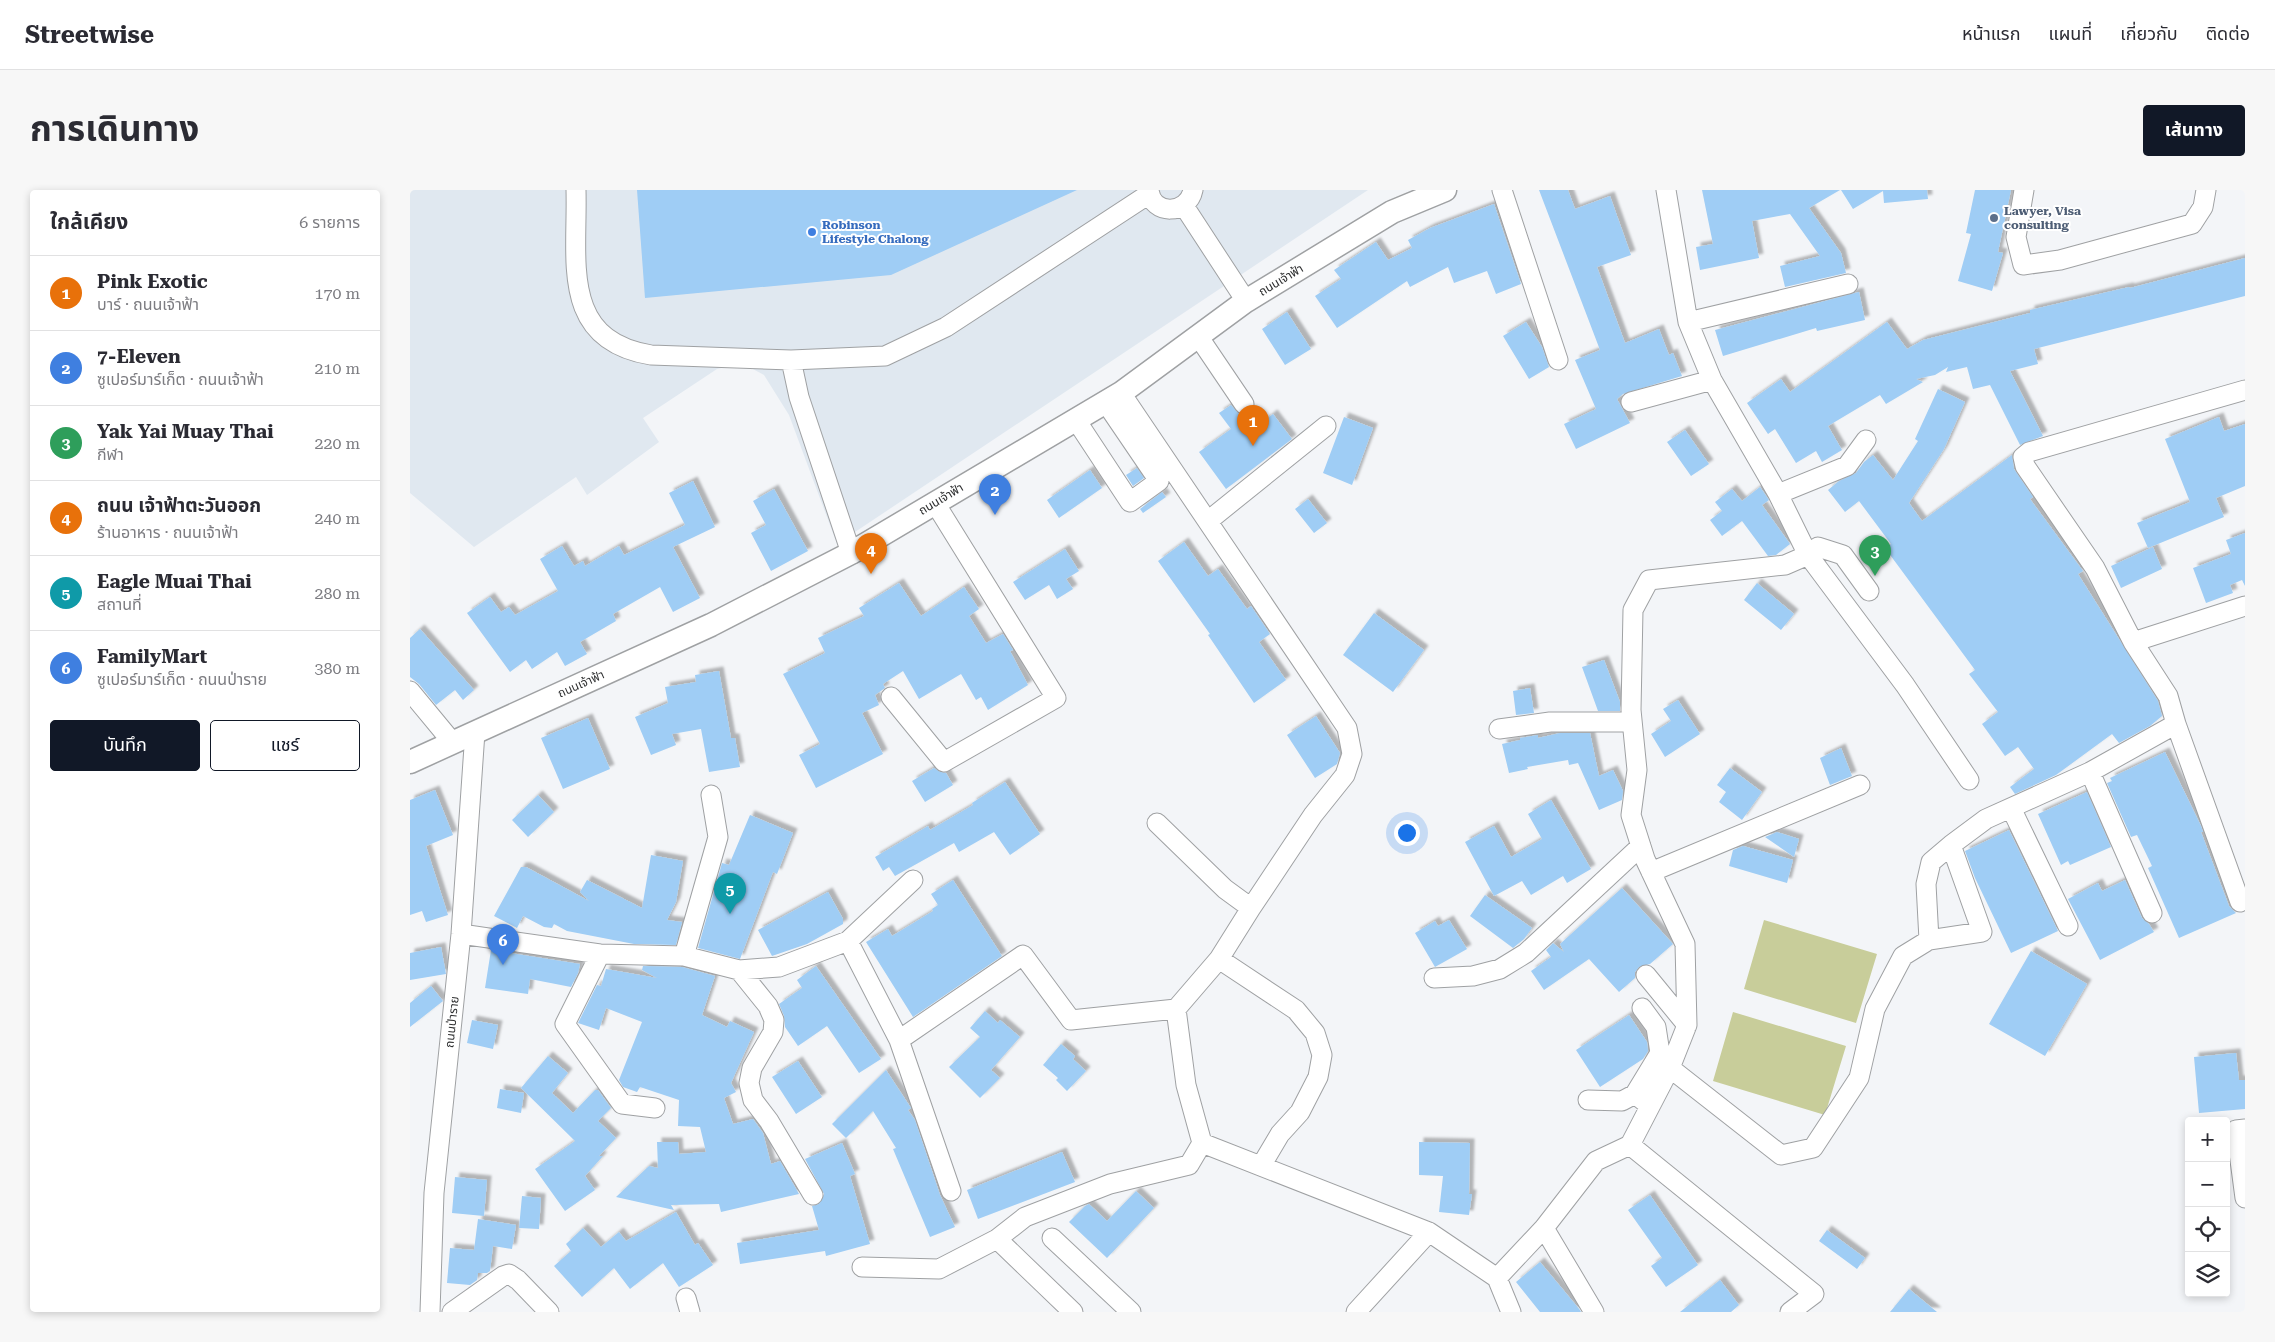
<!DOCTYPE html>
<html lang="th">
<head>
<meta charset="utf-8">
<style>
  body { margin:0; font-family:"Roboto Serif","Noto Sans Thai",serif; background:#f7f7f7; color:#2b2b33 }
  .controls { position:absolute; right:15px; bottom:15px; display:grid; overflow:hidden; border-radius:5px; box-shadow:0 2px 8px #0003 }
  .controls button { width:45px; height:45px; display:grid; place-items:center; padding:0; border:0; border-bottom:1px solid #e1e1e2; background:#fff; color:#2b2b33; font:25px sans-serif }
  .you { position:absolute; left:996px; top:642px; width:18px; height:18px; margin:-12px; border:4px solid #fff; border-radius:50%; background:#1a73e8; box-shadow:0 0 0 8px #1a73e833 }
  .badge { display:grid; place-items:center; width:32px; height:32px; border-radius:50%; background:#111827; color:#fff; font-size:16px; font-weight:700 }
  .pin { position:absolute; translate:-50% -41px; filter:drop-shadow(0 1px 2px #0008) }
  .pin::after { content:''; position:absolute; top:26px; width:18px; height:15px; background:inherit; clip-path:polygon(0 0,100% 0,50% 100%) }
  .list { margin:0; padding:0; list-style:none }
  h2 { display:flex; justify-content:space-between; align-items:center; height:65px; margin:0; padding:0 20px; font-size:21px }
  h2 small { font-size:16px; font-weight:400; color:#7c7c81 }
  .list li { display:grid; grid-template-columns:32px 1fr auto; gap:15px; align-items:center; box-sizing:border-box; height:75px; padding:0 20px; border-top:1px solid #e1e1e2 }
  .list b { display:block; font-size:19px; white-space:nowrap }
  .list p { margin:0; font-size:16px; white-space:nowrap; color:#7c7c81 }
  .list em { font-size:16px; font-style:normal; color:#7c7c81 }
  .actions { display:flex; gap:10px; padding:15px 20px }
  .actions a { flex:1; padding:11px 0; border:1px solid #111827; border-radius:5px; text-align:center; font-size:18px; color:#111827 }
  .actions .main { background:#111827; color:#fff }
  .icon { flex:none; width:28px; height:28px; fill:none; stroke:currentColor; stroke-width:2; stroke-linecap:round; stroke-linejoin:round }
  .map { position:relative; flex:none; width:1835px; height:1122px; overflow:hidden; border-radius:5px }
  header { display:flex; align-items:center; gap:30px; box-sizing:border-box; height:70px; padding:0 25px; background:#fff; border-bottom:1px solid #e1e1e2 }
  header strong { font-size:24px }
  nav { display:flex; gap:28px; margin-inline-start:auto; font-size:18px }
  .intro { display:flex; align-items:center; justify-content:space-between; box-sizing:border-box; height:120px; padding:0 30px }
  h1 { margin:0; font-size:35px }
  .button { padding:12px 22px; border-radius:5px; background:#111827; color:#fff; font-size:18px; font-weight:700 }
  main { display:flex; gap:30px; padding:0 30px }
  aside { flex:1; background:#fff; border-radius:5px; box-shadow:0 2px 8px #0003 }
  .map>svg:first-child { display:block }
</style>
</head>
<body>
<header>
<strong>Streetwise</strong>
<nav><a>หน้าแรก</a><a>แผนที่</a><a>เกี่ยวกับ</a><a>ติดต่อ</a></nav>
</header>
<div class="intro"><h1>การเดินทาง</h1><a class="button">เส้นทาง</a></div>
<main>
<aside>
<h2>ใกล้เคียง<small>6 รายการ</small></h2>
<ul class="list">
<li><span class="badge" style="background:#e8710a">1</span><div><b>Pink Exotic</b><p>บาร์ · ถนนเจ้าฟ้า</p></div><em>170 m</em></li>
<li><span class="badge" style="background:#3f7fe0">2</span><div><b>7-Eleven</b><p>ซูเปอร์มาร์เก็ต · ถนนเจ้าฟ้า</p></div><em>210 m</em></li>
<li><span class="badge" style="background:#2e9e5b">3</span><div><b>Yak Yai Muay Thai</b><p>กีฬา</p></div><em>220 m</em></li>
<li><span class="badge" style="background:#e8710a">4</span><div><b>ถนน เจ้าฟ้าตะวันออก</b><p>ร้านอาหาร · ถนนเจ้าฟ้า</p></div><em>240 m</em></li>
<li><span class="badge" style="background:#0f9aa8">5</span><div><b>Eagle Muai Thai</b><p>สถานที่</p></div><em>280 m</em></li>
<li><span class="badge" style="background:#3f7fe0">6</span><div><b>FamilyMart</b><p>ซูเปอร์มาร์เก็ต · ถนนป่าราย</p></div><em>380 m</em></li>
</ul>
<div class="actions"><a class="main">บันทึก</a><a>แชร์</a></div>
</aside>
<div class="map">
<svg width="1835" height="1122" viewBox="0 0 1835 1122">
  <defs>
    <filter id="shadow"><feDropShadow dx="4.5" dy="-4.5" stdDeviation="1" flood-color="#0004"/></filter>
  </defs>
  <rect width="100%" height="100%" fill="#f3f5f8"/>
  <path fill="#e0e8f0" d="M 0,0 L 958,0 L 427,354 L 379,225 L 354,185 L 341,178 L 320,176 L 307,179 L 233,228 L 249,252 L 177,305 L 166,287 L 64,357 L 0,303 Z"/>
  <path fill="#c8cd9a" d="M 1354,730 L 1467,764 L 1446,833 L 1334,799 Z
    M 1323,822 L 1436,856 L 1415,925 L 1303,891 Z"/>
  <path fill="#9fcdf5" filter="url(#shadow)" d="M 227,0 L 667,0 L 481,85 L 235,108 Z
    M 1129,0 L 1158,0 L 1165,19 L 1200,6 L 1221,65 L 1187,77 L 1215,153 L 1249,139 L 1259,165 L 1263,163 L 1272,186 L 1213,204 L 1207,209 L 1220,233 L 1166,259 L 1154,234 L 1186,219 L 1165,170 L 1190,160 Z
    M 1292,0 L 1430,0 L 1399,18 L 1431,63 L 1436,83 L 1375,97 L 1370,76 L 1410,66 L 1380,24 L 1342,31 L 1349,68 L 1290,80 L 1286,57 L 1303,54 Z
    M 1431,0 L 1517,0 L 1518,9 L 1474,13 L 1473,1 L 1443,19 Z
    M 1565,0 L 1601,0 L 1588,62 L 1593,63 L 1582,101 L 1548,91 L 1561,44 L 1556,43 Z
    M 1084,14 L 1111,94 L 1086,104 L 1077,81 L 1044,93 L 1038,77 L 1000,97 L 997,91 L 927,138 L 905,106 L 931,89 L 924,80 L 966,52 L 978,70 L 1002,58 L 998,50 L 1020,38 Z
    M 1835,68 L 1835,106 L 1624,159 L 1628,174 L 1600,181 L 1633,246 L 1610,255 L 1580,195 L 1563,199 L 1557,177 L 1536,182 L 1538,177 L 1525,185 L 1506,189 L 1513,192 L 1476,214 L 1470,205 L 1418,236 L 1432,260 L 1412,272 L 1406,261 L 1386,273 L 1365,239 L 1358,244 L 1337,213 L 1371,189 L 1380,202 L 1477,132 L 1497,159 L 1513,150 L 1620,123 L 1620,120 L 1719,97 L 1720,98 Z
    M 1449,102 L 1455,130 L 1407,141 L 1406,138 L 1313,166 L 1305,140 Z
    M 877,122 L 901,159 L 875,175 L 852,139 Z
    M 1116,132 L 1132,157 L 1139,177 L 1119,189 L 1093,146 Z
    M 1528,199 L 1555,212 L 1534,259 L 1499,313 L 1512,331 L 1602,265 L 1604,279 L 1623,307 L 1620,309 L 1673,381 L 1668,384 L 1748,511 L 1752,526 L 1740,536 L 1709,553 L 1702,544 L 1646,585 L 1605,604 L 1600,597 L 1624,579 L 1608,557 L 1595,566 L 1572,534 L 1588,522 L 1559,484 L 1565,480 L 1475,358 L 1481,354 L 1449,311 L 1435,322 L 1418,300 L 1429,291 L 1446,283 L 1454,272 L 1463,265 L 1483,290 L 1508,251 L 1505,249 Z
    M 821,215 L 829,224 L 834,225 L 844,239 L 863,224 L 882,249 L 816,299 L 789,262 L 821,239 L 809,223 Z
    M 934,227 L 963,238 L 942,295 L 913,283 Z
    M 1809,227 L 1814,241 L 1835,234 L 1835,296 L 1806,308 L 1814,327 L 1738,358 L 1727,333 L 1780,312 L 1755,249 Z
    M 1275,240 L 1299,274 L 1281,286 L 1257,252 Z
    M 727,278 L 734,288 L 723,296 L 716,285 Z
    M 680,280 L 692,298 L 649,328 L 637,310 Z
    M 283,291 L 305,337 L 263,357 L 290,408 L 263,422 L 250,397 L 203,424 L 206,431 L 170,452 L 177,464 L 155,476 L 147,462 L 122,479 L 116,470 L 100,482 L 57,423 L 80,407 L 91,422 L 99,417 L 105,425 L 148,401 L 130,369 L 152,356 L 164,376 L 173,371 L 175,376 L 209,356 L 214,365 L 275,335 L 259,303 Z
    M 1350,297 L 1359,310 L 1352,315 L 1380,354 L 1366,365 L 1358,366 L 1332,331 L 1312,346 L 1300,330 L 1312,321 L 1305,312 L 1322,299 L 1332,311 Z
    M 364,299 L 398,361 L 361,381 L 341,343 L 356,335 L 343,311 Z
    M 752,302 L 756,307 L 733,323 L 730,319 Z
    M 898,309 L 917,333 L 904,343 L 885,319 Z
    M 1835,343 L 1835,396 L 1832,390 L 1820,395 L 1823,403 L 1796,413 L 1783,378 L 1821,364 L 1816,350 Z
    M 774,352 L 798,386 L 808,379 L 837,419 L 841,416 L 860,444 L 849,452 L 876,490 L 844,513 L 798,445 L 800,444 L 748,371 Z
    M 1743,357 L 1752,379 L 1711,398 L 1701,376 Z
    M 655,359 L 669,381 L 656,389 L 663,399 L 647,409 L 639,395 L 615,410 L 603,392 Z
    M 489,393 L 511,426 L 554,397 L 569,419 L 559,426 L 576,453 L 593,444 L 603,460 L 600,461 L 618,495 L 578,520 L 571,507 L 566,510 L 551,484 L 509,509 L 493,481 L 473,494 L 475,498 L 465,505 L 469,515 L 452,523 L 473,564 L 406,598 L 389,565 L 410,554 L 373,484 L 415,463 L 408,448 L 454,426 L 449,418 Z
    M 1347,393 L 1384,424 L 1371,440 L 1334,410 Z
    M 964,423 L 1014,460 L 983,502 L 933,465 Z
    M 10,439 L 64,500 L 53,510 L 45,500 L 26,515 L 9,494 L 0,487 L 0,448 Z
    M 1194,470 L 1210,512 L 1210,521 L 1188,521 L 1172,477 Z
    M 309,481 L 321,548 L 325,548 L 330,577 L 299,582 L 291,539 L 262,544 L 266,555 L 241,565 L 225,527 L 258,513 L 255,497 L 286,492 L 285,485 Z
    M 1120,498 L 1124,523 L 1106,525 L 1103,501 Z
    M 1268,510 L 1290,544 L 1255,567 L 1241,544 L 1261,531 L 1253,519 Z
    M 906,526 L 930,563 L 927,574 L 905,588 L 877,545 Z
    M 178,528 L 200,579 L 153,599 L 131,548 Z
    M 1150,543 L 1180,543 L 1189,586 L 1203,580 L 1213,601 L 1212,610 L 1189,620 L 1168,573 L 1159,575 L 1158,570 L 1117,577 L 1118,579 L 1099,583 L 1092,554 L 1110,550 L 1110,548 L 1128,545 L 1128,548 Z
    M 1431,558 L 1442,586 L 1420,595 L 1410,568 Z
    M 1755,562 L 1791,636 L 1793,642 L 1791,642 L 1819,716 L 1826,723 L 1769,748 L 1738,678 L 1742,676 L 1727,645 L 1721,647 L 1697,593 L 1702,591 L 1700,588 Z
    M 524,578 L 530,582 L 536,583 L 543,595 L 515,612 L 502,591 Z
    M 1320,578 L 1352,602 L 1332,630 L 1309,612 L 1316,602 L 1307,595 Z
    M 595,592 L 630,644 L 600,665 L 584,642 L 549,662 L 544,653 L 485,686 L 479,677 L 473,681 L 465,667 L 518,636 L 520,640 L 563,615 L 562,613 Z
    M 25,600 L 43,645 L 16,656 L 38,725 L 16,732 L 12,721 L 0,725 L 0,610 Z
    M 1677,602 L 1701,657 L 1660,675 L 1658,671 L 1651,675 L 1628,624 Z
    M 128,605 L 144,622 L 118,647 L 102,630 Z
    M 1141,610 L 1181,679 L 1157,693 L 1153,686 L 1121,705 L 1112,691 L 1084,706 L 1055,652 L 1084,636 L 1101,667 L 1132,649 L 1118,624 Z
    M 340,625 L 383,643 L 367,684 L 363,682 L 330,769 L 288,758 L 312,673 L 319,675 Z
    M 1599,640 L 1648,741 L 1601,763 L 1565,688 L 1555,661 Z
    M 1367,642 L 1389,649 L 1384,667 L 1355,647 Z
    M 1333,656 L 1383,670 L 1377,693 L 1319,676 L 1323,660 Z
    M 241,665 L 273,671 L 266,712 L 257,730 L 272,732 L 266,755 L 224,754 L 157,741 L 144,734 L 142,738 L 134,737 L 113,726 L 107,738 L 84,726 L 111,677 L 116,677 L 179,711 L 170,702 L 177,690 L 232,718 Z
    M 543,690 L 592,766 L 503,827 L 456,752 L 478,739 L 482,746 L 523,721 L 522,719 L 528,715 L 521,704 Z
    M 1715,690 L 1732,728 L 1739,734 L 1744,742 L 1690,770 L 1658,709 L 1688,693 L 1692,701 Z
    M 1212,698 L 1263,754 L 1240,774 L 1229,777 L 1225,782 L 1225,788 L 1209,802 L 1179,769 L 1134,800 L 1121,781 L 1141,767 L 1136,760 L 1143,753 L 1154,762 L 1150,754 Z
    M 418,702 L 433,729 L 433,734 L 397,754 L 362,766 L 348,740 Z
    M 1075,705 L 1122,738 L 1114,749 L 1103,758 L 1060,726 Z
    M 1039,730 L 1057,759 L 1025,777 L 1005,743 L 1025,731 L 1028,736 Z
    M 31,757 L 36,784 L 0,790 L 0,763 Z
    M 81,760 L 170,774 L 168,783 L 161,797 L 120,789 L 118,804 L 75,798 Z
    M 1621,761 L 1677,794 L 1635,866 L 1579,834 Z
    M 233,776 L 272,777 L 305,786 L 292,825 L 317,837 L 320,831 L 344,842 L 321,893 L 326,902 L 314,908 L 323,934 L 343,929 L 353,943 L 361,974 L 370,971 L 389,1004 L 311,1022 L 309,1014 L 261,1015 L 264,1020 L 206,1007 L 239,976 L 248,978 L 247,952 L 268,952 L 269,964 L 296,962 L 290,937 L 268,936 L 269,910 L 230,897 L 227,902 L 213,897 L 209,890 L 232,832 L 196,818 L 189,840 L 168,833 L 187,795 L 191,796 L 196,779 L 247,788 L 232,780 Z
    M 406,776 L 471,869 L 449,883 L 417,836 L 388,856 L 375,837 L 374,826 L 369,814 L 392,798 L 387,790 Z
    M 21,796 L 33,811 L 0,837 L 0,813 Z
    M 575,821 L 588,833 L 590,830 L 610,847 L 581,880 L 590,888 L 570,908 L 539,877 L 570,847 L 560,838 Z
    M 1219,825 L 1237,852 L 1238,861 L 1233,869 L 1190,897 L 1166,860 Z
    M 62,830 L 88,835 L 83,859 L 57,853 Z
    M 651,854 L 665,866 L 663,869 L 676,881 L 657,901 L 646,890 L 648,888 L 633,875 Z
    M 1826,863 L 1829,890 L 1835,890 L 1835,919 L 1789,923 L 1784,867 Z
    M 138,866 L 158,883 L 142,903 L 163,923 L 185,900 L 188,900 L 201,918 L 188,931 L 206,948 L 189,966 L 193,966 L 175,986 L 185,1000 L 155,1021 L 125,979 L 165,951 L 111,898 Z
    M 388,871 L 412,907 L 386,924 L 362,887 Z
    M 476,880 L 501,918 L 498,920 L 505,930 L 530,1005 L 545,1037 L 520,1047 L 483,959 L 486,958 L 463,921 L 436,948 L 422,934 Z
    M 90,899 L 114,903 L 111,923 L 87,918 Z
    M 1009,952 L 1060,953 L 1059,1004 L 1062,1004 L 1059,1025 L 1029,1022 L 1033,986 L 1009,985 Z
    M 432,953 L 445,984 L 440,986 L 460,1054 L 416,1066 L 415,1061 L 330,1074 L 327,1053 L 409,1040 L 402,1016 L 409,1014 L 414,1004 L 395,969 Z
    M 652,962 L 665,992 L 568,1029 L 557,1000 Z
    M 45,987 L 77,990 L 74,1026 L 42,1023 Z
    M 726,1001 L 744,1018 L 697,1068 L 659,1032 L 675,1016 L 679,1014 L 697,1031 Z
    M 1240,1005 L 1288,1075 L 1256,1097 L 1241,1076 L 1252,1068 L 1218,1020 Z
    M 112,1006 L 131,1008 L 129,1039 L 109,1038 Z
    M 266,1022 L 285,1055 L 288,1053 L 303,1075 L 269,1097 L 253,1073 L 220,1099 L 204,1078 L 172,1107 L 144,1076 L 161,1061 L 156,1054 L 173,1038 L 191,1057 L 209,1042 L 216,1051 Z
    M 68,1029 L 106,1035 L 102,1059 L 83,1056 L 80,1081 L 77,1083 L 68,1083 L 67,1090 L 60,1095 L 37,1093 L 40,1058 L 64,1060 Z
    M 1417,1040 L 1455,1068 L 1447,1079 L 1409,1051 Z
    M 1130,1072 L 1170,1120 L 1171,1122 L 1130,1122 L 1106,1092 Z
    M 1310,1090 L 1329,1115 L 1321,1122 L 1270,1122 Z
    M 1499,1099 L 1527,1122 L 1480,1122 Z"/>
  <g fill="none" stroke-linecap="round" stroke-linejoin="round">
    <g stroke="#9fa1a3" stroke-width="21">
      <path id="minor" d="M 166,0 C 168,70 149,150 241,165 L 381,170 L 475,166 L 536,137 L 739,4
        M 739,0 C 742,26 778,25 783,0
        M 1092,0 L 1148,170
        M 1614,0 L 1606,47 L 1613,75 L 1650,70 L 1782,34 L 1793,17 L 1796,0
        M 774,16 L 836,111
        M 1278,132 L 1438,94
        M 788,146 L 834,214
        M 381,170 L 389,207 L 441,363
        M 711,203 L 937,538 L 942,564 L 935,585 L 903,625 L 841,718
        M 1221,212 L 1302,190
        M 666,230 L 720,312 L 749,291 L 696,213
        M 1368,304 L 1437,276 L 1456,250
        M 798,331 L 916,236
        M 1459,401 L 1433,365 L 1408,357 L 1398,365 L 1495,495 L 1559,590
        M 1723,452 L 1835,416
        M 0,501 L 43,553
        M 481,507 L 534,572 L 646,508 L 525,313
        M 1766,534 L 1758,506 L 1723,452 L 1685,378 L 1615,276 L 1613,267 L 1619,262 L 1835,200
        M 1089,539 L 1140,532 L 1222,532
        M 1680,582 L 1742,723
        M 1601,618 L 1658,736
        M 1241,682 L 1450,595
        M 51,744 L 190,764 L 274,766 L 329,780 L 369,777 L 438,751 L 503,690
        M 1519,750 L 1572,742 L 1541,655
        M 438,751 L 489,850 L 541,1001
        M 190,764 L 155,834 L 212,914 L 245,918
        M 274,766 L 308,647 L 301,605
        M 809,769 L 886,820 L 905,843 L 912,865 L 908,887 L 890,922 L 870,944 L 851,976
        M 329,780 L 358,816 L 364,830 L 363,842 L 342,878 L 339,893 L 343,910 L 359,931 L 403,1005
        M 1236,785 L 1277,835
        M 1024,788 L 1063,786 L 1090,779 L 1116,763 L 1231,656
        M 766,819 L 776,895 L 792,953 L 1019,1042 L 1087,1088 L 1101,1122
        M 489,850 L 613,765 L 661,830 L 766,819 L 809,769 L 841,718 L 815,699 L 747,633
        M 1260,878 L 1371,965 L 1403,958 L 1449,888 L 1465,819 L 1493,766 L 1519,750 L 1516,694 L 1521,672 L 1541,655 L 1576,629 L 1680,582 L 1766,534 L 1830,712
        M 1225,904 L 1250,863 L 1246,837 L 1232,818
        M 1178,910 L 1212,911 L 1225,904 L 1235,912
        M 1835,939 L 1826,940 L 1835,1008
        M 1220,955 L 1404,1104 L 1380,1122
        M 1134,1038 L 1184,1122
        M 642,1048 L 721,1122
        M 587,1049 L 663,1122
        M 452,1077 L 529,1079 L 587,1049 L 615,1027 L 700,994 L 779,975 L 792,953
        M 1087,1088 L 1134,1038 L 1186,971 L 1220,955 L 1260,878 L 1277,835 L 1275,754 L 1235,669 L 1221,625 L 1227,580 L 1221,520 L 1223,420 L 1239,390 L 1375,375 L 1398,365 L 1368,304 L 1302,190 L 1278,132 L 1256,0
        M 276,1108 L 280,1122
        M 20,1122 L 24,1003 L 51,744 L 65,542
        M 42,1122 L 93,1086 L 99,1084 L 108,1090 L 139,1122
        M 946,1122 L 1019,1042"/>
    </g>
    <g stroke="#9fa1a3" stroke-width="25">
      <path id="major" d="M 0,572 L 301,435 L 441,363 L 711,203 L 836,111 L 982,22 L 1035,0"/>
    </g>
    <use href="#minor" stroke="#fff" stroke-width="19"/>
    <use href="#major" stroke="#fff" stroke-width="22"/>
  </g>
  <circle fill="#5c6f8a" stroke="#fff" stroke-width="2" cx="1584" cy="28" r="5"/>
  <circle fill="#3f7fe0" stroke="#fff" stroke-width="2" cx="402" cy="42" r="5"/>
  <g text-anchor="middle" stroke-width="4" stroke-linejoin="round" paint-order="stroke">
    <g font-size="12" font-weight="bold" fill="#4e5e75" stroke="#fff" text-anchor="start">
      <text x="1594" y="25">Lawyer, Visa<tspan x="1594" dy="14">consulting</tspan></text>
    </g>
    <g font-size="12" font-weight="bold" fill="#366cbe" stroke="#fff" text-anchor="start">
      <text x="412" y="39">Robinson<tspan x="412" dy="14">Lifestyle Chalong</tspan></text>
    </g>
    <g font-size="12" fill="#2d2e2f" stroke="#fff">
      <text transform="translate(871 90) rotate(-31)" y="4">ถนนเจ้าฟ้า</text>
      <text transform="translate(531 309) rotate(-31)" y="4">ถนนเจ้าฟ้า</text>
      <text transform="translate(171 494) rotate(-24)" y="4">ถนนเจ้าฟ้า</text>
      <text transform="translate(42 832) rotate(-84)" y="4">ถนนป่าราย</text>
    </g>
  </g>
</svg>
<div class="controls">
<button>+</button>
<button>−</button>
<button><svg class="icon" aria-label="locate" viewBox="0 0 24 24"><circle cx="12" cy="12" r="6"/><path d="M12 2v4M12 18v4M2 12h4M18 12h4"/></svg></button>
<button><svg class="icon" aria-label="layers" viewBox="0 0 24 24"><path d="M12 4l9 5-9 5-9-5zM3 14l9 5 9-5"/></svg></button>
</div>
<div class="you"></div>
<div class="pin badge" style="left:843px;top:256px;background:#e8710a">1</div>
<div class="pin badge" style="left:585px;top:325px;background:#3f7fe0">2</div>
<div class="pin badge" style="left:1465px;top:386px;background:#2e9e5b">3</div>
<div class="pin badge" style="left:461px;top:384px;background:#e8710a">4</div>
<div class="pin badge" style="left:320px;top:724px;background:#0f9aa8">5</div>
<div class="pin badge" style="left:93px;top:775px;background:#3f7fe0">6</div>
</div>
</main>
</body>
</html>
